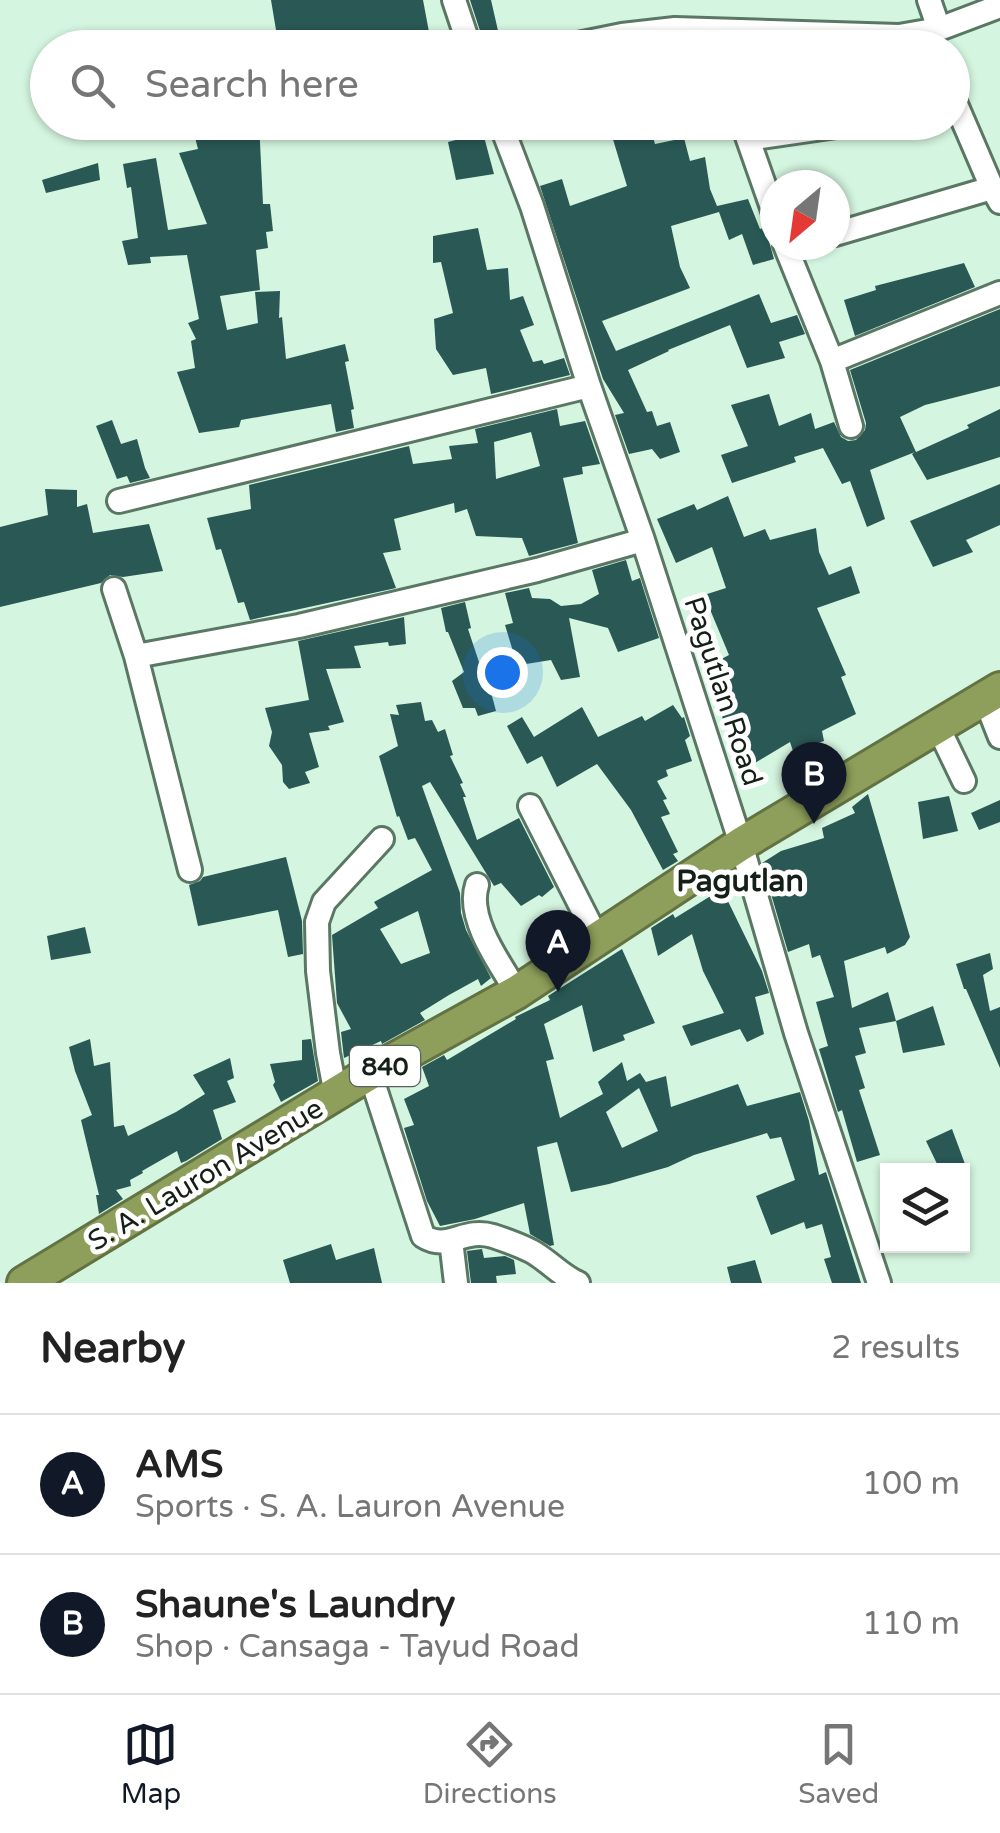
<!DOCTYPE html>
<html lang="en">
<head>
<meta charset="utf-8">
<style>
  body { margin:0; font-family:"Varela Round",sans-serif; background:#f2f2f2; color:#222 }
  .controls { position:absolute; right:30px; bottom:30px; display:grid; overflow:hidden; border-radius:0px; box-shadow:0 2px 8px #0004 }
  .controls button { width:90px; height:90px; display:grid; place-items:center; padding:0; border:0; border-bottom:2px solid #e0e0e0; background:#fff; color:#222; font:50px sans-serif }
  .compass { position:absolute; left:760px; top:170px; width:90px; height:90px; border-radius:50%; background:#fff; box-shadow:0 2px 8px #0004; rotate:209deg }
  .you { position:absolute; left:502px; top:672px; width:35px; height:35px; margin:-25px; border:8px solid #fff; border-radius:50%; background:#1a73e8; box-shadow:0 0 0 15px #1a73e833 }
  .badge { display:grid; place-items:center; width:65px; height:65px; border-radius:50%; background:#111827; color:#fff; font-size:32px; font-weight:700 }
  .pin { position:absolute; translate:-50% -82px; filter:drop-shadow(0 2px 5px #0008) }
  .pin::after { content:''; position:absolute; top:52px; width:35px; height:30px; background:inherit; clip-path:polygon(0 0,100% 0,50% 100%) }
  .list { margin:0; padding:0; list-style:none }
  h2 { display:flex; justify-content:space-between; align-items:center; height:130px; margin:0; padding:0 40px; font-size:42px }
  h2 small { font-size:32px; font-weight:400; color:#767676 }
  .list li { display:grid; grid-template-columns:65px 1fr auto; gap:30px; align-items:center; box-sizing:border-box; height:140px; padding:0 40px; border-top:2px solid #e0e0e0 }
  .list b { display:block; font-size:38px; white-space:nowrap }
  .list p { margin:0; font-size:32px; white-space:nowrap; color:#767676 }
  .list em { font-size:32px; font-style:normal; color:#767676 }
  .icon { flex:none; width:55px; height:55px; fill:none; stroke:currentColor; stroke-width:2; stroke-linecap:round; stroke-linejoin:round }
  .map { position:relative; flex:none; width:1000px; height:1283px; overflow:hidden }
  .search { position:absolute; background:#fff; box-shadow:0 2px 8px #0004; left:30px; right:30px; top:30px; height:110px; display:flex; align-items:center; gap:25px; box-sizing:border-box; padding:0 35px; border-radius:55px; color:#767676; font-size:38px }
  .sheet { height:410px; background:#fff }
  nav { display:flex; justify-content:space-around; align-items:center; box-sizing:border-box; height:140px; border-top:2px solid #e0e0e0; background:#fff; font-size:28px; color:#767676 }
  nav a { display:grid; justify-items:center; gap:5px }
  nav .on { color:#111827 }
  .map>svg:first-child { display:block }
</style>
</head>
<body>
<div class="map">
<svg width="1000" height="1283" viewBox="0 0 1000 1283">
  <rect width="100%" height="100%" fill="#d4f5df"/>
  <path fill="#295855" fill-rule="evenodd" d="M 271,0 L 423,0 L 432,48 L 279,48 Z
    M 470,0 L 491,0 L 499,35 L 483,40 Z
    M 191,122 L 259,122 L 263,204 L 270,204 L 273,231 L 266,232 L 268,248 L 256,250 L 260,290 L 220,296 L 227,330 L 258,323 L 255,292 L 280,291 L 279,318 L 282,317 L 286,359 L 345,344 L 349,361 L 345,362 L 354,409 L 351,410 L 354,428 L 336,432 L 331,404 L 241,420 L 239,427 L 199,433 L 177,372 L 195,368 L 191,341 L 196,339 L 188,323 L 199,319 L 187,255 L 150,257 L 151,263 L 128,265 L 122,241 L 138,238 L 131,187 L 127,188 L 123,164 L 156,158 L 168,230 L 207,224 L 179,153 L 198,149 Z
    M 650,127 L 655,144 L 684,138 L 690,161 L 705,157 L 710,189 L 717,206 L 748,199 L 760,229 L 765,227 L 774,259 L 753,265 L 742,234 L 729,240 L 719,212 L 671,226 L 680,267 L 690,288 L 602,321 L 616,351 L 759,294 L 771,323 L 797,315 L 805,334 L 779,342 L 785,358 L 747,368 L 730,325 L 668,350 L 669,351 L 628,370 L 647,412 L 652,411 L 657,426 L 670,422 L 680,452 L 660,459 L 652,449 L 629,454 L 615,415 L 624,413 L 603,379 L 540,186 L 562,179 L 570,206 L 627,186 L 612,136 Z
    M 483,133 L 494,174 L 456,180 L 448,142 Z
    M 98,163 L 100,180 L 46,193 L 42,180 Z
    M 478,228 L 487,270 L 508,268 L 510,300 L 523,296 L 534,325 L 520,330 L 533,362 L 542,360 L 544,364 L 564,358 L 570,375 L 491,394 L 486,368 L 453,375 L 436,349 L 434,319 L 453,313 L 441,262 L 433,263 L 433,236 Z
    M 964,263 L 975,287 L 855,336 L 844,300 L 876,290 L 875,286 Z
    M 1000,309 L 1000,386 L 925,405 L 900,417 L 916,452 L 969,428 L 967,425 L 1000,409 L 1000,457 L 927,480 L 912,454 L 915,452 L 870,470 L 885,519 L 867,527 L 850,481 L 842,484 L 823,448 L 794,457 L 796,462 L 732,483 L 721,455 L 748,446 L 731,405 L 769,394 L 779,426 L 811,413 L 815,429 L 834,422 L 841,437 L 848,441 L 856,440 L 865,430 L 866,423 L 850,370 Z
    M 557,409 L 560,426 L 585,421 L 600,464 L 582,467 L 583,474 L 563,478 L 578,543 L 529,556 L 522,538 L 476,536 L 467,509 L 455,513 L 454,503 L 394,519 L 401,550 L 383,553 L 396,588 L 250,620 L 244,602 L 238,603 L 221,549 L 216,550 L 207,518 L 251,509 L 249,485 L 409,446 L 413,464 L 452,459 L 449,446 L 478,443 L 475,429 ZM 531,432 L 540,466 L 496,479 L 494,442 Z
    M 112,420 L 121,444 L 137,439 L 145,468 L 150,478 L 130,483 L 127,476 L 117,479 L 96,426 Z
    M 1000,484 L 1000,525 L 966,540 L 973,552 L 933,567 L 910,521 Z
    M 45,489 L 77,490 L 77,507 L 87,504 L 93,533 L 149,524 L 163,571 L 123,577 L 110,575 L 101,583 L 0,607 L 0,527 L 48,515 Z
    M 728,496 L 744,537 L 765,529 L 770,540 L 816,528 L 819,552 L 829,575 L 851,566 L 860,593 L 817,608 L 846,675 L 841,677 L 856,714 L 822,731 L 824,741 L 793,751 L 790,742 L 740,772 L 706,667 L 729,655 L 704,595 L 726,588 L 712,547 L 676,563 L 657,519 L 694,504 L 697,510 Z
    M 626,560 L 632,581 L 640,578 L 659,638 L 618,652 L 608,628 L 569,618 L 580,677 L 561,680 L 551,660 L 526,664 L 515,658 L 505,625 L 513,623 L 505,593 L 529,588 L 532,598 L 550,599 L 561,606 L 581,604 L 599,594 L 592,570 Z
    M 465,602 L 471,628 L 468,629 L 482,671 L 485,670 L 496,711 L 478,716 L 475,708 L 463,708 L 452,681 L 464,672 L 448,632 L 446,632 L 441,608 Z
    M 404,617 L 406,644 L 389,646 L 388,642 L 354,646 L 361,668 L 326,669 L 344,722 L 328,726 L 330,730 L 309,733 L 319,767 L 305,772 L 310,783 L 289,789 L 283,782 L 282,765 L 269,746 L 272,732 L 265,708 L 309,700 L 298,641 Z
    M 421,702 L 425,721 L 432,720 L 438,732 L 445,729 L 453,755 L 450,756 L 463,783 L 460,784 L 466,797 L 463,797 L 477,840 L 519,818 L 554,887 L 542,897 L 539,895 L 521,906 L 501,883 L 494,886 L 430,782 L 422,786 L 460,893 L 461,913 L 466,930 L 491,978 L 481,986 L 478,979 L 449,995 L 420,1013 L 425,1020 L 382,1044 L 381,1041 L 344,1058 L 341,1032 L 351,1029 L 337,1003 L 332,935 L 378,908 L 374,902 L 432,870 L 415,838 L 408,840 L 399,816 L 397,817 L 379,756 L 398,746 L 390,714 L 399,715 L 396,705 ZM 418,911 L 430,953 L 401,964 L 380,929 Z
    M 673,705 L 682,718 L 684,717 L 690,736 L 685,740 L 692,761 L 666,770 L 668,776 L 657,781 L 667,799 L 663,800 L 670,814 L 661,817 L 678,852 L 673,854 L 678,861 L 663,870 L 631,810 L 597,764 L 557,787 L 542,756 L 527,764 L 507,726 L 522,717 L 534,737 L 582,707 L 598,737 L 642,716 L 645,721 Z
    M 868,794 L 910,937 L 905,945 L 887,954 L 885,947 L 844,961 L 852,1008 L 888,992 L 896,1021 L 859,1028 L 866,1053 L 855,1056 L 865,1088 L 859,1090 L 880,1155 L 857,1162 L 842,1110 L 838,1112 L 819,1049 L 828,1046 L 816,1002 L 834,997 L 820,955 L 812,958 L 809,944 L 788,952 L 762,863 L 781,851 L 824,838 L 822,828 L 855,813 L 852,807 Z
    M 949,796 L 958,831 L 923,839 L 918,802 Z
    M 1000,800 L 1000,822 L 979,830 L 971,813 Z
    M 286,857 L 302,921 L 303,954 L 288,957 L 278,910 L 198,926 L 189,885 L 200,881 L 203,877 Z
    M 722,889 L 762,971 L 769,993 L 755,997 L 764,1034 L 747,1042 L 740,1029 L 691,1046 L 682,1026 L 724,1013 L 703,971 L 692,934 L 658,956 L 651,928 L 673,914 L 675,918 Z
    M 85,927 L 91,953 L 51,960 L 47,936 Z
    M 622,949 L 655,1023 L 623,1035 L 625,1040 L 593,1052 L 582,1005 L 544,1024 L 554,1059 L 546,1061 L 560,1118 L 603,1094 L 598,1082 L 622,1062 L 627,1081 L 640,1073 L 646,1082 L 666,1076 L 671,1107 L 738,1084 L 747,1106 L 800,1092 L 809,1121 L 819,1175 L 826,1172 L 861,1283 L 832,1283 L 824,1259 L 831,1257 L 822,1224 L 806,1229 L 804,1222 L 771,1235 L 756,1196 L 795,1180 L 781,1137 L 770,1139 L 767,1133 L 694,1155 L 668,1167 L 609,1184 L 571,1192 L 557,1142 L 537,1147 L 554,1245 L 550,1246 L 530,1234 L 524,1203 L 475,1219 L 440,1226 L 427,1201 L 404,1128 L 414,1125 L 404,1099 L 429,1086 L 422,1067 L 444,1055 L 447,1060 L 516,1019 L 515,1017 L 550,1000 L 548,996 ZM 639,1088 L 658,1131 L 622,1148 L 606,1112 Z
    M 990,953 L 993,969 L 983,975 L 990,1011 L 1000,1007 L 1000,1068 L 966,989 L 964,989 L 956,964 Z
    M 933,1006 L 945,1045 L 903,1053 L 896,1021 Z
    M 90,1039 L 94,1066 L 110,1062 L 114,1127 L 124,1125 L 128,1136 L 176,1112 L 205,1094 L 193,1075 L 230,1058 L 234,1078 L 227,1081 L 236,1102 L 213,1110 L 222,1139 L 186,1161 L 181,1163 L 177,1151 L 142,1171 L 143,1173 L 130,1180 L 131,1186 L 116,1190 L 123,1199 L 99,1214 L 96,1195 L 99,1195 L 81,1120 L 92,1115 L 75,1071 L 69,1047 Z
    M 311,1039 L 318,1081 L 281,1102 L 273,1085 L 275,1082 L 270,1064 L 302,1060 L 302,1040 Z
    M 952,1129 L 965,1164 L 940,1170 L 926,1141 Z
    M 331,1244 L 336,1260 L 374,1248 L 382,1283 L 290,1283 L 283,1260 Z
    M 482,1249 L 484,1258 L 505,1256 L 514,1260 L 516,1274 L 496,1276 L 497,1283 L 471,1283 L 467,1251 Z
    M 755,1260 L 762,1283 L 731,1283 L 727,1267 Z"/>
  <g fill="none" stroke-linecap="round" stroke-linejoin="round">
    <g stroke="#5a7764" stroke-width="28">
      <path id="minor" d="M 454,0 L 470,48
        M 929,0 L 939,29
        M 558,48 L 622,35 L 675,29 L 899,36 L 939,29 L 1000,6
        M 952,95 L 992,188 L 1000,202
        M 500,122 L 532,206 L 589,386 L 643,540 L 741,844 L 796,1033 L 879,1283
        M 742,122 L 775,216
        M 748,139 L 864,122
        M 835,234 L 992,188
        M 785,245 L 832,361 L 851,426
        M 832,361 L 1000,293
        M 119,501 L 589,386
        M 114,589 L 136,656 L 190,870
        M 136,656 L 299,626 L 537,570 L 643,540
        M 985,699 L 1000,737
        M 938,727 L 964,781
        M 530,806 L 598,940
        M 477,885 C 466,918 500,964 517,992
        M 370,1073 L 423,1236 C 448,1252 463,1227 493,1236 C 505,1240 519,1245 531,1251 C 548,1260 561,1276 578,1283
        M 336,1095 L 328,1053 L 318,971 L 317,922 L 324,902 L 382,839
        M 451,1240 L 456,1283"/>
    </g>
    <g stroke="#637243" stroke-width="38">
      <path id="highway" d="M 24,1283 L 370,1073 L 517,992 L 741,844 L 1000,689"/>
    </g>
    <use href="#minor" stroke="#fff" stroke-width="22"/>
    <use href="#highway" stroke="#8d9f5a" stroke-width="32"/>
  </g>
  <g text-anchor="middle" stroke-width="10" stroke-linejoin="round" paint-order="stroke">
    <rect fill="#fff" stroke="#5a625d" stroke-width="2.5" x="350" y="1046" width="70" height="40" rx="8"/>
    <g font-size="25" font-weight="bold" fill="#141f18">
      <text x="385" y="1075">840</text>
    </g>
    <g font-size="28" fill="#141f18" stroke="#fff">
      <text transform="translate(724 691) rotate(72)" y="10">Pagutlan Road</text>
      <text transform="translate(205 1174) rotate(-31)" y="10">S. A. Lauron Avenue</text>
    </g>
    <g font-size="30" font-weight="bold" fill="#141f18" stroke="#fff">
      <text x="740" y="891">Pagutlan</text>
    </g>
  </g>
</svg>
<div class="controls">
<button><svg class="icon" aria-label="layers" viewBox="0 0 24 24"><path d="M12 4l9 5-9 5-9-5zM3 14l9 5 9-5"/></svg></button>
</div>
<svg class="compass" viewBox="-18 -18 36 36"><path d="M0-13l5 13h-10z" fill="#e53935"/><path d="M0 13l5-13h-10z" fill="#767676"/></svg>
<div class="you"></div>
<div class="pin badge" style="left:558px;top:992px">A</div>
<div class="pin badge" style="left:814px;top:824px">B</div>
<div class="search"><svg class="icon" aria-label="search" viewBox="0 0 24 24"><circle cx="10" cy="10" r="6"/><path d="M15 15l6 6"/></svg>Search here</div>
</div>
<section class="sheet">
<h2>Nearby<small>2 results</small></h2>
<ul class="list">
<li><span class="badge">A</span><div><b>AMS</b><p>Sports · S. A. Lauron Avenue</p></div><em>100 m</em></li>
<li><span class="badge">B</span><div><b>Shaune's Laundry</b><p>Shop · Cansaga - Tayud Road</p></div><em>110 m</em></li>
</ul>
</section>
<nav>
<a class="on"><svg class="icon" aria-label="map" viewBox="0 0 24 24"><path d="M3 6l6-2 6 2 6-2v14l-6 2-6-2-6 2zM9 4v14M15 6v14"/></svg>Map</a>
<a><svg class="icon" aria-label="directions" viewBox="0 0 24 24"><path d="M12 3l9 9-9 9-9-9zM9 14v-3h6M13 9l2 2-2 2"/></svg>Directions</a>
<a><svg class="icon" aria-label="saved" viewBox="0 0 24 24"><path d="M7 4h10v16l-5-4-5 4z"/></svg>Saved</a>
</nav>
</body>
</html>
